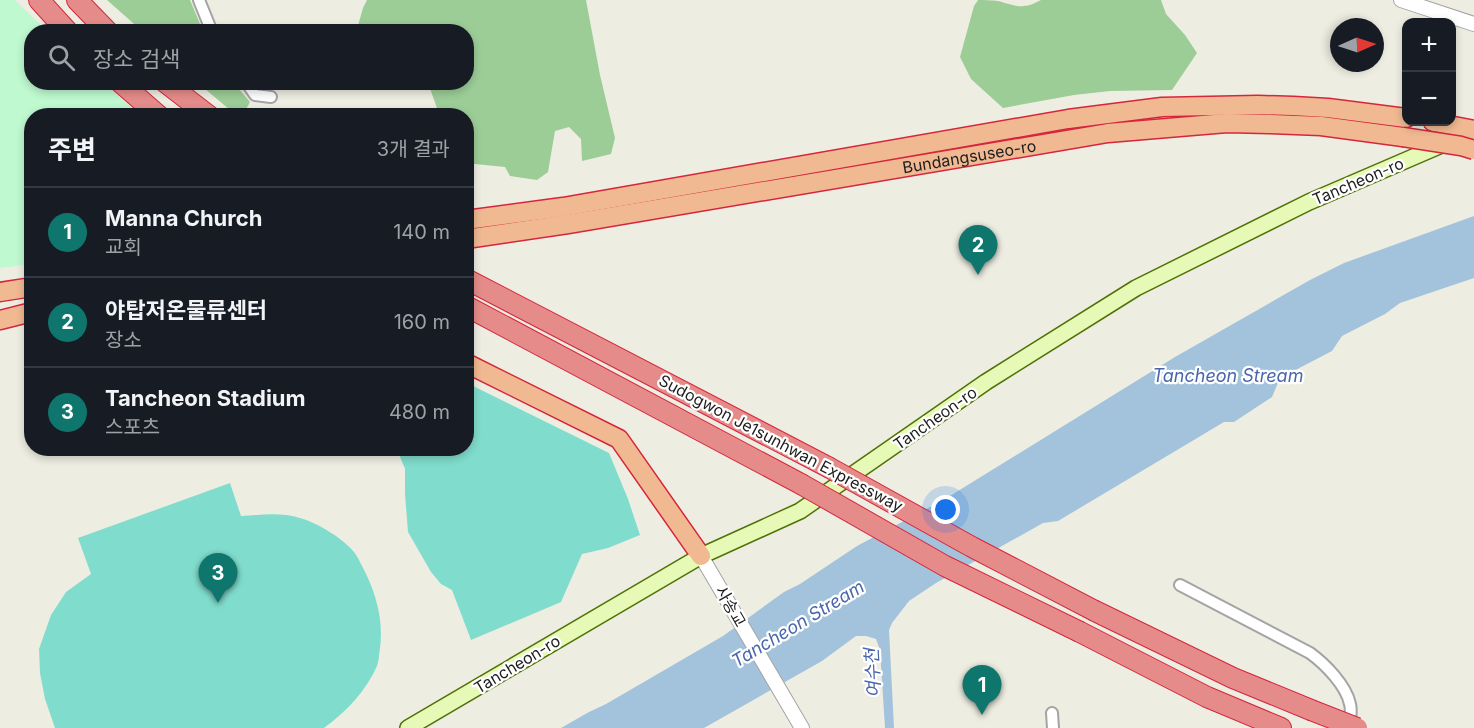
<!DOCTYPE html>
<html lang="ko">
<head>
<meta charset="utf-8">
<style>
  body { margin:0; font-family:Inter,"Noto Sans KR",sans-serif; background:#20242c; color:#f1f3f6 }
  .controls { position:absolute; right:18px; top:18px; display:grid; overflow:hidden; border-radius:12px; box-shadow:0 3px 9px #0003 }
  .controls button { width:54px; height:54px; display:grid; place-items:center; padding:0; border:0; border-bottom:2px solid #363941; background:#171b24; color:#f1f3f6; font:30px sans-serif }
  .compass { position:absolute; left:1330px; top:18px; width:54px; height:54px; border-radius:50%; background:#171b24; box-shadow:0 3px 9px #0003; rotate:87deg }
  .you { position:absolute; left:946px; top:510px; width:21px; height:21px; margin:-15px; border:4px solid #fff; border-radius:50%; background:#1a73e8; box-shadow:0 0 0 9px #1a73e833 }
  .badge { display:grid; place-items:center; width:39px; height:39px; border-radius:50%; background:#0f766e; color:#fff; font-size:20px; font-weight:700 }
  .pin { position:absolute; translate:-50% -50px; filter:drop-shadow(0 2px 3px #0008) }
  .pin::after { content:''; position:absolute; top:32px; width:21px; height:18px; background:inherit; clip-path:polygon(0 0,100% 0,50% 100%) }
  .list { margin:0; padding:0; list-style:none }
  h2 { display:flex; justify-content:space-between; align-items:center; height:78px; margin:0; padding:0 24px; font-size:26px }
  h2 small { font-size:20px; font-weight:400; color:#9ea1a6 }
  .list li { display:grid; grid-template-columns:39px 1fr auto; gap:18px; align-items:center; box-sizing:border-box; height:90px; padding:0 24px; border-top:2px solid #363941 }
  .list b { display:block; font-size:22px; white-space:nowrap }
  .list p { margin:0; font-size:20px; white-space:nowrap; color:#9ea1a6 }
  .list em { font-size:20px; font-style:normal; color:#9ea1a6 }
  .icon { flex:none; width:33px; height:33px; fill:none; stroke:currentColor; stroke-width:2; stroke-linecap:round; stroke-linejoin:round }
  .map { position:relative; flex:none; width:1474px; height:728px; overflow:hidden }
  .search { position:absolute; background:#171b24; box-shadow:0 3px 9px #0003; left:24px; top:24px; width:450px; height:66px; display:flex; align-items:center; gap:15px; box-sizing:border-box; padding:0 21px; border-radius:24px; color:#9ea1a6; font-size:22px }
  .panel { position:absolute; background:#171b24; box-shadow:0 3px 9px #0003; left:24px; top:108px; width:450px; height:348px; border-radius:24px }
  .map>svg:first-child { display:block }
</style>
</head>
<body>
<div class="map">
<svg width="1474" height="728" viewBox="0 0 1474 728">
  <rect width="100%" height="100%" fill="#eeede2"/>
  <path fill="#9ccd97" d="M 107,0 L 190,0 L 203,31 L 142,31 Z
    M 367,0 L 586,0 L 600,75 L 615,138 L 611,154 L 582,161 L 581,139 L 569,127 L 555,131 L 548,172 L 537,180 L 510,176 L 505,167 L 475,164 L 467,164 L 466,116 L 435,115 L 437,108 L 428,83 L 466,82 L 466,32 L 365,31 L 357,29 L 363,8 Z
    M 978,0 C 984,0 992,0 998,1 C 1017,6 1023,10 1041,0 L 1161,0 L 1166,14 L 1185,35 L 1197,53 L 1172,90 L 1110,91 L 1074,95 L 1003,108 L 971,79 L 960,57 L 974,6 Z
    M 198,83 L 234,83 L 250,102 L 243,115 L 236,115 Z"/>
  <path fill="#bff9d0" d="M 0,0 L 15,0 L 47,31 L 32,32 L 32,82 L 103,83 L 140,115 L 32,116 L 31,264 L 0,268 Z"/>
  <path fill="#80ddcd" d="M 467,383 L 609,453 L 628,499 L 640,535 L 608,548 L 582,554 L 561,602 L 471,640 L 452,590 L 441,584 L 431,572 L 408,532 L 405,494 L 405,469 L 397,449 L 466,448 Z
    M 230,483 L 241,516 C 261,515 281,512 300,518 C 316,522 344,539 354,552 C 357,556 359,560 361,564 C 375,590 384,618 380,648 C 379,654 379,660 377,666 C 366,691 346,712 324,728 L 55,728 L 45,699 L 40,673 L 39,649 L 51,615 L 66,592 L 91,574 L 78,538 Z"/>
  <path fill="#a3c3dc" d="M 1474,216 L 1474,278 L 1400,303 L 1385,314 L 1342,336 L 1332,351 L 1280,378 L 1272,397 L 1234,422 L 1224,422 L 1058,521 L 1043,523 L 936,583 L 909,601 L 892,623 L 889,630 L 894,728 L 885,728 L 880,650 L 876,639 L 866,636 L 856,636 L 822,661 L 704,728 L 561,728 L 589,712 L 606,704 L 723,636 L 784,592 L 800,584 L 857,546 L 945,499 L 1175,357 L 1310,280 L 1344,263 Z"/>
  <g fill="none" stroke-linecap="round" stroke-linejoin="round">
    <g stroke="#a4a4a4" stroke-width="14">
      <path id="minor" d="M 199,0 L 212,32
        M 246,82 L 255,95 L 271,97
        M 1180,585 L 1310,653 C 1325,664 1346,685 1350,704 C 1352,711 1350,720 1349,728
        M 1052,713 L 1053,728"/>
    </g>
    <g stroke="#a4a4a4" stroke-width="16">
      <path id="tertiary" d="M 1401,0 L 1474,24
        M 701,556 L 802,728"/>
    </g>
    <g stroke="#4f7205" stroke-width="18">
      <path id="secondary" d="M 408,728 L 701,556 L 800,511 L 986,382 L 1136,288 L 1309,202 L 1446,143"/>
    </g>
    <g stroke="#d6253c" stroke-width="21">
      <g id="trunk">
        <path d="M 1433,122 L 1474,130"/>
        <path d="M 466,220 L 563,207 L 1068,119 L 1162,107 L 1258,105 L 1293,106 L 1328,108 L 1406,118"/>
        <path id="s1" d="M 466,239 L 568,224 L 1108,133 L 1227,123 L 1270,124 L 1321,126 L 1403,137"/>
        <path d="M 0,292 L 32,287"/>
        <path d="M 0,320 L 32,312"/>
        <path d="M 466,363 L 619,439 L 701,556"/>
      </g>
    </g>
    <g stroke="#d6253c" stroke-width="22">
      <path id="motorway" d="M 39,0 L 68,32
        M 77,0 L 108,32
        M 120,82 L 159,116
        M 165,82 L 209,116
        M 466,279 L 828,467
        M 466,306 L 801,484
        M 1095,611 L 1233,678 L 1311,710
        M 1080,632 L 1207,697 L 1281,728"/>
    </g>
    <use href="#minor" stroke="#fff" stroke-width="10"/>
    <use href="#tertiary" stroke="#fff" stroke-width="14"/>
    <use href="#secondary" stroke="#e7f9b6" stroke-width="15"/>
    <use href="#trunk" stroke="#f0b992" stroke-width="18"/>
    <use href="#motorway" stroke="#e58c8a" stroke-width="20"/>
    <g stroke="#d6253c" stroke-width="21" stroke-linecap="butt">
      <path id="trunk-bridge" d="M 1403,137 L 1461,146 L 1474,150"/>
    </g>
    <g stroke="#d6253c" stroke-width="22" stroke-linecap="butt">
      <path id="motorway-bridge" d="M 828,467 L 972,547 L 1095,611
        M 801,484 L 945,566 L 1080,632
        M 1311,710 L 1357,728"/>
    </g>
    <use href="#trunk-bridge" stroke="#f0b992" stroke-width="18"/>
    <use href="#motorway-bridge" stroke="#e58c8a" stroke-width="20"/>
  </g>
  <g text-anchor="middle" stroke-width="4.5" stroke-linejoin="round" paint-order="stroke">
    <g font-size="16" fill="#1d1d1d" stroke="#fff">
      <text dy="6" stroke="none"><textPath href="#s1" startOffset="510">Bundangsuseo-ro</textPath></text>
      <text transform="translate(1358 181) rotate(-23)" y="6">Tancheon-ro</text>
      <text transform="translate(935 418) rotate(-35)" y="6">Tancheon-ro</text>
      <text transform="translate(781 443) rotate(28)" y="6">Sudogwon Je1sunhwan Expressway</text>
      <text transform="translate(731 606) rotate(60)" y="6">사송교</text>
      <text transform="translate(517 664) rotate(-31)" y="6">Tancheon-ro</text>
    </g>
    <g font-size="18" font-style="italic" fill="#4a66ab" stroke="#fff">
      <text x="1228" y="382">Tancheon Stream</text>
      <text transform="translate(798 624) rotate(-31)" y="6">Tancheon Stream</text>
      <text transform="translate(873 673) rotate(-93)" y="6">여수천</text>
    </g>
  </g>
</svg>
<div class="controls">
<button>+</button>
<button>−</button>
</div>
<svg class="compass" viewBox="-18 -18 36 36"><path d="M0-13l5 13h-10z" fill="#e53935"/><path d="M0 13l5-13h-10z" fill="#9ea1a6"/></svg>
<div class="you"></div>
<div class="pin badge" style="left:982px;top:715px">1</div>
<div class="pin badge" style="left:978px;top:275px">2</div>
<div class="pin badge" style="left:218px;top:603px">3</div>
<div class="search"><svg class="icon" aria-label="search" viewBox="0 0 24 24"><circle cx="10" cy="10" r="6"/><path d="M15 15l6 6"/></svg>장소 검색</div>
<section class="panel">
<h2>주변<small>3개 결과</small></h2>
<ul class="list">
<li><span class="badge">1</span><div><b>Manna Church</b><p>교회</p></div><em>140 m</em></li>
<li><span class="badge">2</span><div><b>야탑저온물류센터</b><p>장소</p></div><em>160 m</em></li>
<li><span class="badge">3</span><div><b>Tancheon Stadium</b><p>스포츠</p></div><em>480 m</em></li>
</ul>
</section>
</div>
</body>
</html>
